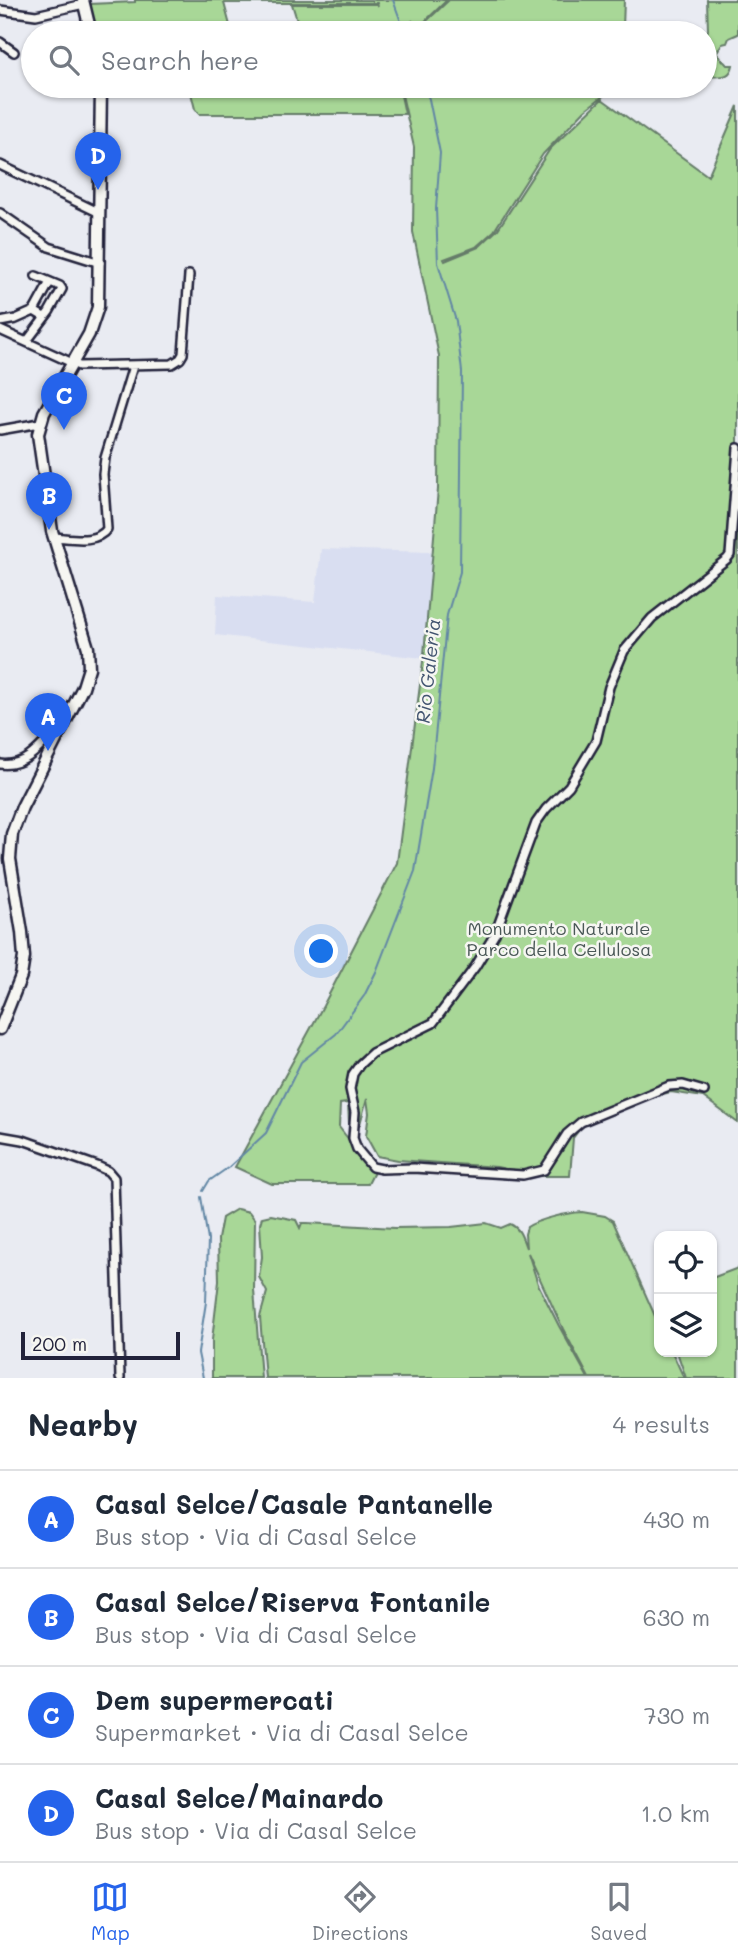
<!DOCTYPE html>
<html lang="en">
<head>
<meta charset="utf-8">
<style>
  body { margin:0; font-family:Mali,sans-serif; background:#f6f6f7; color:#1f2937 }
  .controls { position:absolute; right:21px; bottom:21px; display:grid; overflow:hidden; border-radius:14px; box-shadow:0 2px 5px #0004 }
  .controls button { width:63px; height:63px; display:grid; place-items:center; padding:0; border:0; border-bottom:2px solid #e0e1e3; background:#fff; color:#1f2937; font:35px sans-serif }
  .scale { position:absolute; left:21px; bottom:18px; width:159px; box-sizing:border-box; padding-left:7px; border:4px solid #22223b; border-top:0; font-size:19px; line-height:24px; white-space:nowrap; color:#22223b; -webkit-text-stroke:5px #f6f6f2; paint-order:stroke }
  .you { position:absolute; left:322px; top:952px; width:24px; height:24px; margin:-18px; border:5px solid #fff; border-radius:50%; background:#1a73e8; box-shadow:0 0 0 10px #1a73e833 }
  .badge { display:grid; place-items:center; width:46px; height:46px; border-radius:50%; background:#2563eb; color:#fff; font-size:23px; font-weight:700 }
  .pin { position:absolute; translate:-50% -58px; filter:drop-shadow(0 2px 4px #0008) }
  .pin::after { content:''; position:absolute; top:37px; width:24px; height:21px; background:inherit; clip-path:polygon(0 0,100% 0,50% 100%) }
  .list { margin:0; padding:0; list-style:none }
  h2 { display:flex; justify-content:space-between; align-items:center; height:91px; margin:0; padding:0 28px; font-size:30px }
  h2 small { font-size:23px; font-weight:400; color:#747a83 }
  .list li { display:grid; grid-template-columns:46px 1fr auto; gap:21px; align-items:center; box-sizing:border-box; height:98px; padding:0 28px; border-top:2px solid #e0e1e3 }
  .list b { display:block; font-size:26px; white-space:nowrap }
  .list p { margin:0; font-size:23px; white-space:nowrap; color:#747a83 }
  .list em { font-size:23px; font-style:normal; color:#747a83 }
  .icon { flex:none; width:38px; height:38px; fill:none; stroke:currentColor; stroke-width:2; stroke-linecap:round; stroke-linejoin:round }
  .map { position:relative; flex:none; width:738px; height:1378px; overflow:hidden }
  .search { position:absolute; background:#fff; box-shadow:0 2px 5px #0004; left:21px; right:21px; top:21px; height:77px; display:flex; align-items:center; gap:18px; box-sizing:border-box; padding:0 24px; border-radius:38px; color:#747a83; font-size:26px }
  .sheet { height:483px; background:#fff }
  nav { display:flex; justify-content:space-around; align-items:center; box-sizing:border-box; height:98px; border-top:2px solid #e0e1e3; background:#fff; font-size:19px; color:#747a83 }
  nav a { display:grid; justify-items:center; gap:4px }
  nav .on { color:#2563eb }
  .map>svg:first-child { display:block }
</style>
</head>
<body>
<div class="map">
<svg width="738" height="1378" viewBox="0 0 738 1378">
  <rect width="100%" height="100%" fill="#e9ebf2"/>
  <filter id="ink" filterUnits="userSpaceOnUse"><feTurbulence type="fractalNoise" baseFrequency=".0143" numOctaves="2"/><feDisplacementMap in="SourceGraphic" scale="14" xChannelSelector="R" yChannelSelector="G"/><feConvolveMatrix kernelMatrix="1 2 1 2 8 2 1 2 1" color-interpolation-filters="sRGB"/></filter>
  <g filter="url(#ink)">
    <path fill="#d9def1" d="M 321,549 L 433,552 L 423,658 L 215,635 L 217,595 L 315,602 Z"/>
    <path fill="#a8d797" stroke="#657c69" stroke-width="2" d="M 135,0 L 447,0 L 416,30 L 412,20 L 415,32 L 449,0 L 624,0 L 623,28 L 618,27 L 617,33 L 301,33 L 292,4 L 377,4 L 378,6 L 377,3 L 224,3 L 232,33 L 96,33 L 89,4 L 135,2 Z
      M 707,0 L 738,0 L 738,34 L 729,38 L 727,43 L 722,44 L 716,53 L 727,65 L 733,65 C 730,81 717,75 705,77 L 705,38 L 708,30 Z
      M 183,86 L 399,86 L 405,114 L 199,114 L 195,109 L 191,93 Z
      M 400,86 L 616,86 L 585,110 L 543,154 L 494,231 L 476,247 L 444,259 L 445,261 L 479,247 L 498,229 L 550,149 L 602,99 L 708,176 L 738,106 L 738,1123 L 703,1097 L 671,1092 L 646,1098 L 585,1122 L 573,1138 L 570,1176 L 534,1176 L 497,1167 L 398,1160 L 377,1156 L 366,1136 L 369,1113 L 367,1099 L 360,1124 L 349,1123 L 348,1103 L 340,1104 L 339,1127 L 374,1172 L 368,1184 L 272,1184 L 235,1167 L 323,1006 L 397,863 L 424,654 L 438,489 L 439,356 L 413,232 L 414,147 Z
      M 237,1209 L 249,1212 L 255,1220 L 254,1290 L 261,1378 L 212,1378 L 212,1340 L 219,1281 L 218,1239 L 222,1218 Z
      M 582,1212 L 605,1216 L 613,1221 L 659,1325 L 659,1352 L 672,1352 L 684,1378 L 589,1378 L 563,1329 L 528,1253 L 538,1284 L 559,1326 L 588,1378 L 265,1378 L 260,1317 L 267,1292 L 259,1277 L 262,1257 L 260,1224 L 262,1217 L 271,1215 L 296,1220 L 300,1228 L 302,1223 L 307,1223 L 395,1228 L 451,1227 L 486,1223 L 501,1228 L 510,1224 C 521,1229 522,1238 526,1248 L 525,1234 L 527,1227 C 539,1219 567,1213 582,1212 Z
      M 738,1268 L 738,1378 L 686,1378 L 677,1352 L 712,1352 L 712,1278 Z"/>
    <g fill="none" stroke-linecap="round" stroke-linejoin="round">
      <path stroke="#6287a5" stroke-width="2" d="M 393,0 L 405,33
        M 203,1191 L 209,1181 L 229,1167 L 266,1133 L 301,1062 L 336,1034 L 364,996 L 376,972 L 415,871 L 432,768 L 447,615 L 460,572 L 462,372 L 456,321 L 438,263 L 436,209 L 440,153 L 429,99 L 424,86
        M 201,1197 L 208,1240 L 206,1302 L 198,1353 L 203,1378"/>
      <g stroke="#22223b" stroke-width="12">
        <path id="minor" d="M 0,10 L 36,15 L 84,4
          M 0,42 L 14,52
          M 0,165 L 100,213
          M 0,213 L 49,247 L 100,263
          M 34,311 L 50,282
          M 0,322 L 16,319 L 34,311 L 44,317
          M 0,330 L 79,366 L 172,364 L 180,359 L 183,354 L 189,275
          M 27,341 L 49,312 L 62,289 L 60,286 L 36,276
          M 0,430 L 40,423
          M 53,537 C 71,538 96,544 107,529 L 103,474 L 105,458 L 133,366
          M 0,764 C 27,768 43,743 60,726
          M 704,1091 L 683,1085 L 669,1086 L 581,1122 L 567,1134 L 544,1170 L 523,1175 L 414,1168 L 382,1169 L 372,1167 L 357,1149 L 353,1138 L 355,1112 L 350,1089 L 353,1074 L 360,1064 L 372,1053 L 433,1023 L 475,967 L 495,934 L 536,823 L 546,809 L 569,786 L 596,741 L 609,687 L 624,651 L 652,618 L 727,559 L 730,555 L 738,448
          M 0,1136 L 23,1140 L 97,1166 L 108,1171 L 114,1178 L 120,1378"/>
      </g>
      <g stroke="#22223b" stroke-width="15">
        <path id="major" d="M 83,0 L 91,33
          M 0,1029 L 21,976 L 24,957 L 22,932 L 10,859 L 12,834 L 22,807 L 83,687 L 89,668 L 88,648 L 52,531 L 38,434 L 44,413 L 89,334 L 98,307 L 101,86"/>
      </g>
      <use href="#minor" stroke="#f6f6f2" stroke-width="7"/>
      <use href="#major" stroke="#f6f6f2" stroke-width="10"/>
    </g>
  </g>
  <g text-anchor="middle" stroke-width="5" stroke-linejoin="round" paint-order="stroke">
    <g font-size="18" fill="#4a5857" stroke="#f6f6f2">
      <text x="559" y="935">Monumento Naturale<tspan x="559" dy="21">Parco della Cellulosa</tspan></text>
    </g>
    <g font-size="19" font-style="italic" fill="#425470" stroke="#f6f6f2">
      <text transform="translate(428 671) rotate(-84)" y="7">Rio Galeria</text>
    </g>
  </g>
</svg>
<div class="controls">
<button><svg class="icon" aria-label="locate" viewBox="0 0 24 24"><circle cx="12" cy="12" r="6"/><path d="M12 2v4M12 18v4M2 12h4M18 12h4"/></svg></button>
<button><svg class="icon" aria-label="layers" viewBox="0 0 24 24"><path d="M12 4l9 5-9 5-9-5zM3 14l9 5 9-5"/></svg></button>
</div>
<div class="scale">200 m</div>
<div class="you"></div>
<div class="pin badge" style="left:48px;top:751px">A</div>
<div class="pin badge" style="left:49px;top:530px">B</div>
<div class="pin badge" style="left:64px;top:430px">C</div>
<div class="pin badge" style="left:98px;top:190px">D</div>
<div class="search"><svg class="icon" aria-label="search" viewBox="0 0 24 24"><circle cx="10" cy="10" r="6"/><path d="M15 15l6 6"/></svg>Search here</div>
</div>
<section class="sheet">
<h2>Nearby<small>4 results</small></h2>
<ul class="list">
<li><span class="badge">A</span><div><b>Casal Selce/Casale Pantanelle</b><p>Bus stop · Via di Casal Selce</p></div><em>430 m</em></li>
<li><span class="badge">B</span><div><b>Casal Selce/Riserva Fontanile</b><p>Bus stop · Via di Casal Selce</p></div><em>630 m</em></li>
<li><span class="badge">C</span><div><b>Dem supermercati</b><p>Supermarket · Via di Casal Selce</p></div><em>730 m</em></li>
<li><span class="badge">D</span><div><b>Casal Selce/Mainardo</b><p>Bus stop · Via di Casal Selce</p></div><em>1.0 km</em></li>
</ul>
</section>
<nav>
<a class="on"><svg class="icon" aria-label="map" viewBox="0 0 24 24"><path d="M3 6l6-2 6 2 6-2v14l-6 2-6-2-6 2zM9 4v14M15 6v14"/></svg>Map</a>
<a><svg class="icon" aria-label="directions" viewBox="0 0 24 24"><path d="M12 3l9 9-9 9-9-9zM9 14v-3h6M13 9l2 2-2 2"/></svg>Directions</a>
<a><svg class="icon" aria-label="saved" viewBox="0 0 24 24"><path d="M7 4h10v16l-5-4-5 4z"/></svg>Saved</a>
</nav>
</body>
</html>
